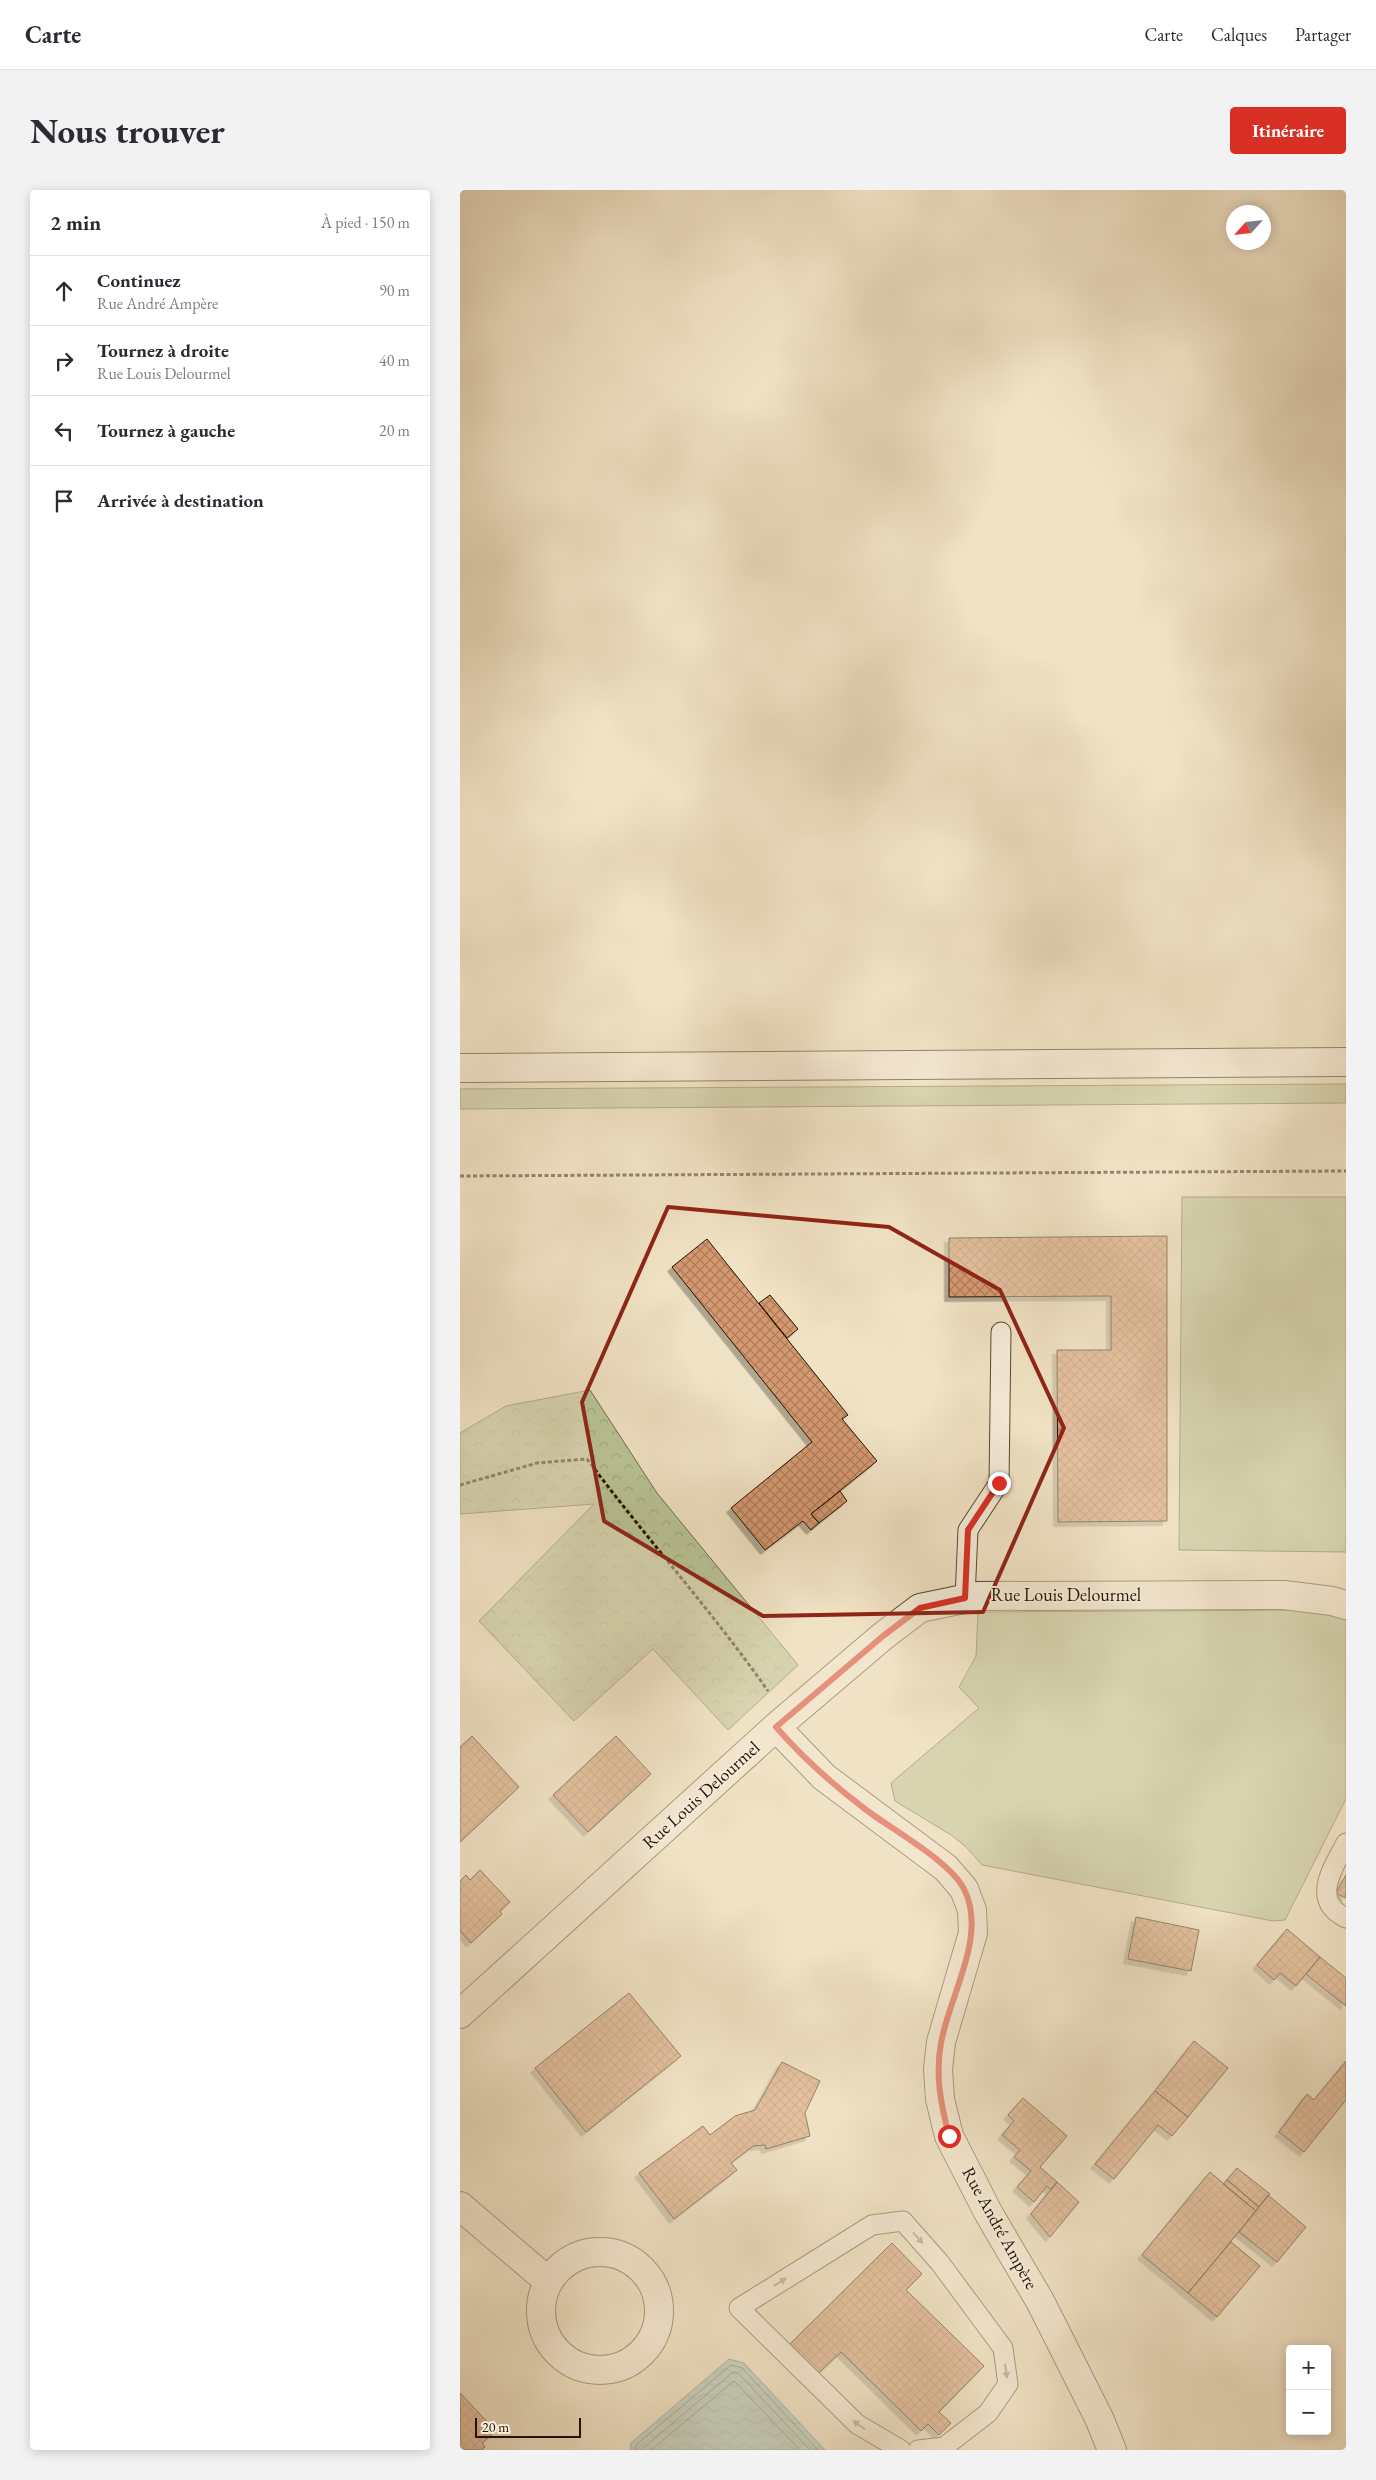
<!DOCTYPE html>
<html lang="fr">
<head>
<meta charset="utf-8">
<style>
  body { margin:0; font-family:"EB Garamond",serif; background:#f2f2f3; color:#2b2b33 }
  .controls { position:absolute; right:15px; bottom:15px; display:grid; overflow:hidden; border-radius:5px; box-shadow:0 2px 12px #0003 }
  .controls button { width:45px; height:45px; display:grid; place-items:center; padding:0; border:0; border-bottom:1px solid #e1e1e2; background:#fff; color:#2b2b33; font:25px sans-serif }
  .compass { position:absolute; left:766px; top:15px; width:45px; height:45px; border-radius:50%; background:#fff; box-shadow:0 2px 12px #0003; rotate:243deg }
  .scale { position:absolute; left:15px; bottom:12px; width:106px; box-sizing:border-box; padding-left:5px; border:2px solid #241300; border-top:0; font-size:14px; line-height:18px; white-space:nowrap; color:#241300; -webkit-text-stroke:4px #f5ecd9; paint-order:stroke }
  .stop { position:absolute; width:15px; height:15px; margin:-11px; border:4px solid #d93025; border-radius:50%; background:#fff }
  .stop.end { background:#d93025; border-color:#fff; box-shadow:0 1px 5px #0008 }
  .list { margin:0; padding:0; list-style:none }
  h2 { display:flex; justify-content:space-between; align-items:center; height:65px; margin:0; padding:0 20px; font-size:21px }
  h2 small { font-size:16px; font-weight:400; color:#7c7c81 }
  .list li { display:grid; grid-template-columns:32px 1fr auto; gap:15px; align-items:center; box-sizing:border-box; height:70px; padding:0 20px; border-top:1px solid #e1e1e2 }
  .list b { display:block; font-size:19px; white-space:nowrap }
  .list p { margin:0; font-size:16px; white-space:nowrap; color:#7c7c81 }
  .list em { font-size:16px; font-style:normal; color:#7c7c81 }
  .icon { flex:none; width:28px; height:28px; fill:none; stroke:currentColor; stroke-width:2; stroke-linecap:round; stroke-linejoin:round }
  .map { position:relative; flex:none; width:886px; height:2260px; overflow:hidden; border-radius:5px }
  header { display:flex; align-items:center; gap:30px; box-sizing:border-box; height:70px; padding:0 25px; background:#fff; border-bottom:1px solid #e1e1e2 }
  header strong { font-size:24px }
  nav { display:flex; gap:28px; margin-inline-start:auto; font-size:18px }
  .intro { display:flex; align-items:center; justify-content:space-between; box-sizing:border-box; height:120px; padding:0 30px }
  h1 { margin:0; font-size:35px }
  .button { padding:12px 22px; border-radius:5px; background:#d93025; color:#fff; font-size:18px; font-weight:700 }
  main { display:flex; gap:30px; padding:0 30px }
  aside { flex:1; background:#fff; border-radius:5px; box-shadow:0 2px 12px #0003 }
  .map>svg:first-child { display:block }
</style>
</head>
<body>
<header>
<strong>Carte</strong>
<nav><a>Carte</a><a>Calques</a><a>Partager</a></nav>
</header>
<div class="intro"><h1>Nous trouver</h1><a class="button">Itinéraire</a></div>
<main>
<aside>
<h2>2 min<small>À pied · 150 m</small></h2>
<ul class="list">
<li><svg class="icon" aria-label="ahead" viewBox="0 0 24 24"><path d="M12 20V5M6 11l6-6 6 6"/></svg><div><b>Continuez</b><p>Rue André Ampère</p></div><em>90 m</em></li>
<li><svg class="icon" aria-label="right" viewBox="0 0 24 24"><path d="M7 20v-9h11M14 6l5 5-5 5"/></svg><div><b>Tournez à droite</b><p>Rue Louis Delourmel</p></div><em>40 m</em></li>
<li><svg class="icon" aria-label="left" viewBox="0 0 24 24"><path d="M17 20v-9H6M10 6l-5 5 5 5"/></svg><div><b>Tournez à gauche</b></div><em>20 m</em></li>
<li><svg class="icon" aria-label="arrive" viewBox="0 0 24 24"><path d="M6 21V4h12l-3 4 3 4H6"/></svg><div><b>Arrivée à destination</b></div></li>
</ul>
</aside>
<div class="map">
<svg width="886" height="2260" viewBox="0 0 886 2260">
  <defs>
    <pattern id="forest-crowns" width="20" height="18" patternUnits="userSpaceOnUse" patternTransform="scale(1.25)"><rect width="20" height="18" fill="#b9c395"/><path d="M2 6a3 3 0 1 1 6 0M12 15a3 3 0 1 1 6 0" fill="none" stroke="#9fa77f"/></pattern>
    <pattern id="water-waves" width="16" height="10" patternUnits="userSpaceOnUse" patternTransform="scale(1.25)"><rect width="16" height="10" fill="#9bbdb9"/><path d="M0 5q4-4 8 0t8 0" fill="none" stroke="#85a29d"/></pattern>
    <pattern id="building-cross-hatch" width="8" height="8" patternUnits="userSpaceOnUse" patternTransform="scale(1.25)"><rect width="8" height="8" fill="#d59870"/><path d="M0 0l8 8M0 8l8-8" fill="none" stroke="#ad7b5a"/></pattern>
    <filter id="shadow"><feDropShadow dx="-4.5" dy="4.5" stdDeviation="0" flood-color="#0004"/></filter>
  </defs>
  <rect width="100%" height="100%" fill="#f0e2c4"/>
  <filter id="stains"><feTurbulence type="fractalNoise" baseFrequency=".004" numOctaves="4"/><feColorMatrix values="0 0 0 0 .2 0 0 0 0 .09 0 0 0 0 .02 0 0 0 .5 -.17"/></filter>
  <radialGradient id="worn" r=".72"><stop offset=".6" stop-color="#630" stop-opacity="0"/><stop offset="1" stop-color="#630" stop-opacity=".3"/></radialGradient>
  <path fill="#b9c395" stroke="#6e6b4a" d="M 886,894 L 886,913 L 0,919 L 0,899 Z
    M 722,1007 L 886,1007 L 886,1362 L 719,1360 Z
    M 854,1420 L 886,1427 L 886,1609 L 825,1730 L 813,1731 L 522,1675 L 505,1656 L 491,1645 L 435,1611 L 431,1593 L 519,1518 L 499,1497 L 516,1466 L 518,1422 Z"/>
  <path fill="url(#forest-crowns)" stroke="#6e6b4a" d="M 130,1200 L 197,1303 L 338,1475 L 268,1540 L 193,1459 L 114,1531 L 19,1431 L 134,1314 L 0,1324 L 0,1243 L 46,1216 Z"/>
  <path fill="url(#water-waves)" stroke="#6b796f" d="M 269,2169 L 284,2173 L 365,2260 L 170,2260 L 171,2253 Z"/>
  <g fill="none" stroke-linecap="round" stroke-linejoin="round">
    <path stroke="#60685c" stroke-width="1" d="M 175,2260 L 176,2255 L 271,2175 L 282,2178 L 358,2260
      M 181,2260 L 273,2182 L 278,2183 L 350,2260
      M 191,2260 L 274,2191 L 340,2260"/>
  </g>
  <path fill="url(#building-cross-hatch)" stroke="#241300" filter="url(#shadow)" d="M 707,1046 L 707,1331 L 598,1332 L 597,1160 L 651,1160 L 651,1106 L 489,1107 L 489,1048 Z
    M 247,1049 L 388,1225 L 382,1229 L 417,1271 L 351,1324 L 359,1333 L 351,1340 L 343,1331 L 305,1360 L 271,1318 L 352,1252 L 212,1077 Z
    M 310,1105 L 338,1139 L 327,1148 L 299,1113 Z
    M 380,1301 L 387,1311 L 359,1333 L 351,1324 Z
    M 12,1546 L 59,1597 L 0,1652 L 0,1557 Z
    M 156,1546 L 191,1584 L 128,1642 L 93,1605 Z
    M 20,1680 L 50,1712 L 40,1721 L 42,1724 L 11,1753 L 0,1741 L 0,1691 L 6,1685 L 10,1690 Z
    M 886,1685 L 886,1708 L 876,1703 Z
    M 676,1727 L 739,1740 L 731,1781 L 668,1769 Z
    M 827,1739 L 860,1767 L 836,1796 L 820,1783 L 814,1790 L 797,1775 Z
    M 860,1767 L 886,1788 L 886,1816 L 846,1784 Z
    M 169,1803 L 221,1866 L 126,1942 L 75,1878 Z
    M 734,1851 L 768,1878 L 728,1927 L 695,1901 Z
    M 886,1871 L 886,1910 L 844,1962 L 819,1942 L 847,1904 L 854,1910 Z
    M 322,1872 L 360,1891 L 345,1923 L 350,1946 L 306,1959 L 305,1955 L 293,1956 L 271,1973 L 277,1980 L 214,2029 L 179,1983 L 243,1936 L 250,1945 L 275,1926 L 295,1920 Z
    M 695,1901 L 728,1927 L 712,1946 L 698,1935 L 654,1989 L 635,1974 Z
    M 563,1908 L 607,1946 L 580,1977 L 597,1992 L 591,2000 L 587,1996 L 574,2012 L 557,1997 L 571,1981 L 554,1967 L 560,1960 L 542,1945 L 554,1931 L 548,1925 Z
    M 777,1978 L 810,2004 L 799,2017 L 767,1990 Z
    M 750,1982 L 796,2021 L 728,2103 L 682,2065 Z
    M 767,1990 L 799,2017 L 796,2021 L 763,1994 Z
    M 597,1992 L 619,2012 L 590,2047 L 571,2024 Z
    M 808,2005 L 846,2037 L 817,2072 L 779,2042 Z
    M 771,2052 L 800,2076 L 757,2127 L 728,2103 Z
    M 432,2053 L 462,2084 L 446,2100 L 524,2176 L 479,2222 L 491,2233 L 479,2245 L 468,2234 L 461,2241 L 381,2162 L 359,2183 L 330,2154 Z
    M 0,2203 L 36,2241 L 22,2253 L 25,2257 L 22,2260 L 0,2260 Z"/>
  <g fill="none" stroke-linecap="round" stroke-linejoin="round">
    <g stroke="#574731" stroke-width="21">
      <path id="lane" d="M 505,1408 L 508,1340 L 539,1293 L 541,1142
        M 886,1653 C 873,1678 850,1710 886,1728
        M 441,2260 L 397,2234 L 279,2118 L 412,2035 L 443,2031 L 480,2073 L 543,2158 L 548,2194 L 528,2223 L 484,2257 L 458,2260"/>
    </g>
    <g stroke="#574731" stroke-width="30">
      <path id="street" d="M 316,1537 L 364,1587 L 486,1678 L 504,1699 L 512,1720 L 513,1743 L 481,1852 L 478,1879 L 480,1909 L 489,1946 L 529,2024 L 580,2111 L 639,2228 L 652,2260
        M 0,1824 L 316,1537 L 423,1446 L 460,1418 L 518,1406 L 824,1405 L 872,1411 L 886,1415
        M 0,2016 L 88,2091
        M81 2121a59 59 0 1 1 118 0a59 59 0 1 1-118 0Z"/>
    </g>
    <g stroke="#241300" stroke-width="30">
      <path id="secondary" d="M 0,878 L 886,872"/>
    </g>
    <path stroke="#241300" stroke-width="3" stroke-dasharray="4 2.5" stroke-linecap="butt" d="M 0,986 L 886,981
      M 0,1295 L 77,1273 L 127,1269 C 186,1348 252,1421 308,1501"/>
    <use href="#lane" stroke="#f5ecd9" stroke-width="19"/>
    <use href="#street" stroke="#f5ecd9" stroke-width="28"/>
    <use href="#secondary" stroke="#f5ecd9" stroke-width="28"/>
  </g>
  <defs><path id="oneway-solid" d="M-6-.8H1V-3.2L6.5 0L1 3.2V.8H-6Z" transform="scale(1.25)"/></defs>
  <g fill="#978a77">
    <use href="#oneway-solid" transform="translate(458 2048) rotate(48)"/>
    <use href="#oneway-solid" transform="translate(320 2092) rotate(-32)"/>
    <use href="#oneway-solid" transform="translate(546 2181) rotate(82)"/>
    <use href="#oneway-solid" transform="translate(399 2235) rotate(-144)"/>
  </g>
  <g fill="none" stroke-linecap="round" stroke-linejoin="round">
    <path stroke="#d93025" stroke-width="6" d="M 489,1946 C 481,1915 475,1885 481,1853 C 489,1806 528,1746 504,1699 C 490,1671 431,1639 405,1619 C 372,1594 343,1568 316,1537 L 423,1446 L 460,1418 L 505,1408 L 508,1340 L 539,1293"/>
  </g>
  <path d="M0 0H886V2260H0ZM 208,1017 L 429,1037 L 540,1100 L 604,1238 L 523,1422 L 303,1426 L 144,1331 L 122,1212 Z" fill="#f0e2c4" fill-opacity=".55" fill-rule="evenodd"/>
  <path fill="none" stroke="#8f2418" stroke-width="4" stroke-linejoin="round" d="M 208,1017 L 429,1037 L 540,1100 L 604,1238 L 523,1422 L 303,1426 L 144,1331 L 122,1212 Z"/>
  <g text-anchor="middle" stroke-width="4" stroke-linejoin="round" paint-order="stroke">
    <g font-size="18" fill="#241300" stroke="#f5ecd9">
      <text x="606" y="1411">Rue Louis Delourmel</text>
      <text transform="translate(241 1605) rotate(-42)" y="6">Rue Louis Delourmel</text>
      <text transform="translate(540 2038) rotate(61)" y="6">Rue André Ampère</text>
    </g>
  </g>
  <rect width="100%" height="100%" filter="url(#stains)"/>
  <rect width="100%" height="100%" fill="url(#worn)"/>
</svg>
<div class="controls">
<button>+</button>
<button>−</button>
</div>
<svg class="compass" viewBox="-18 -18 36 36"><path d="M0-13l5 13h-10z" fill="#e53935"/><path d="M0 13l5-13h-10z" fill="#7c7c81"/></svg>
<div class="scale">20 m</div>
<div class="stop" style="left:489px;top:1946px"></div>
<div class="stop end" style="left:539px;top:1293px"></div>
</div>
</main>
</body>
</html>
